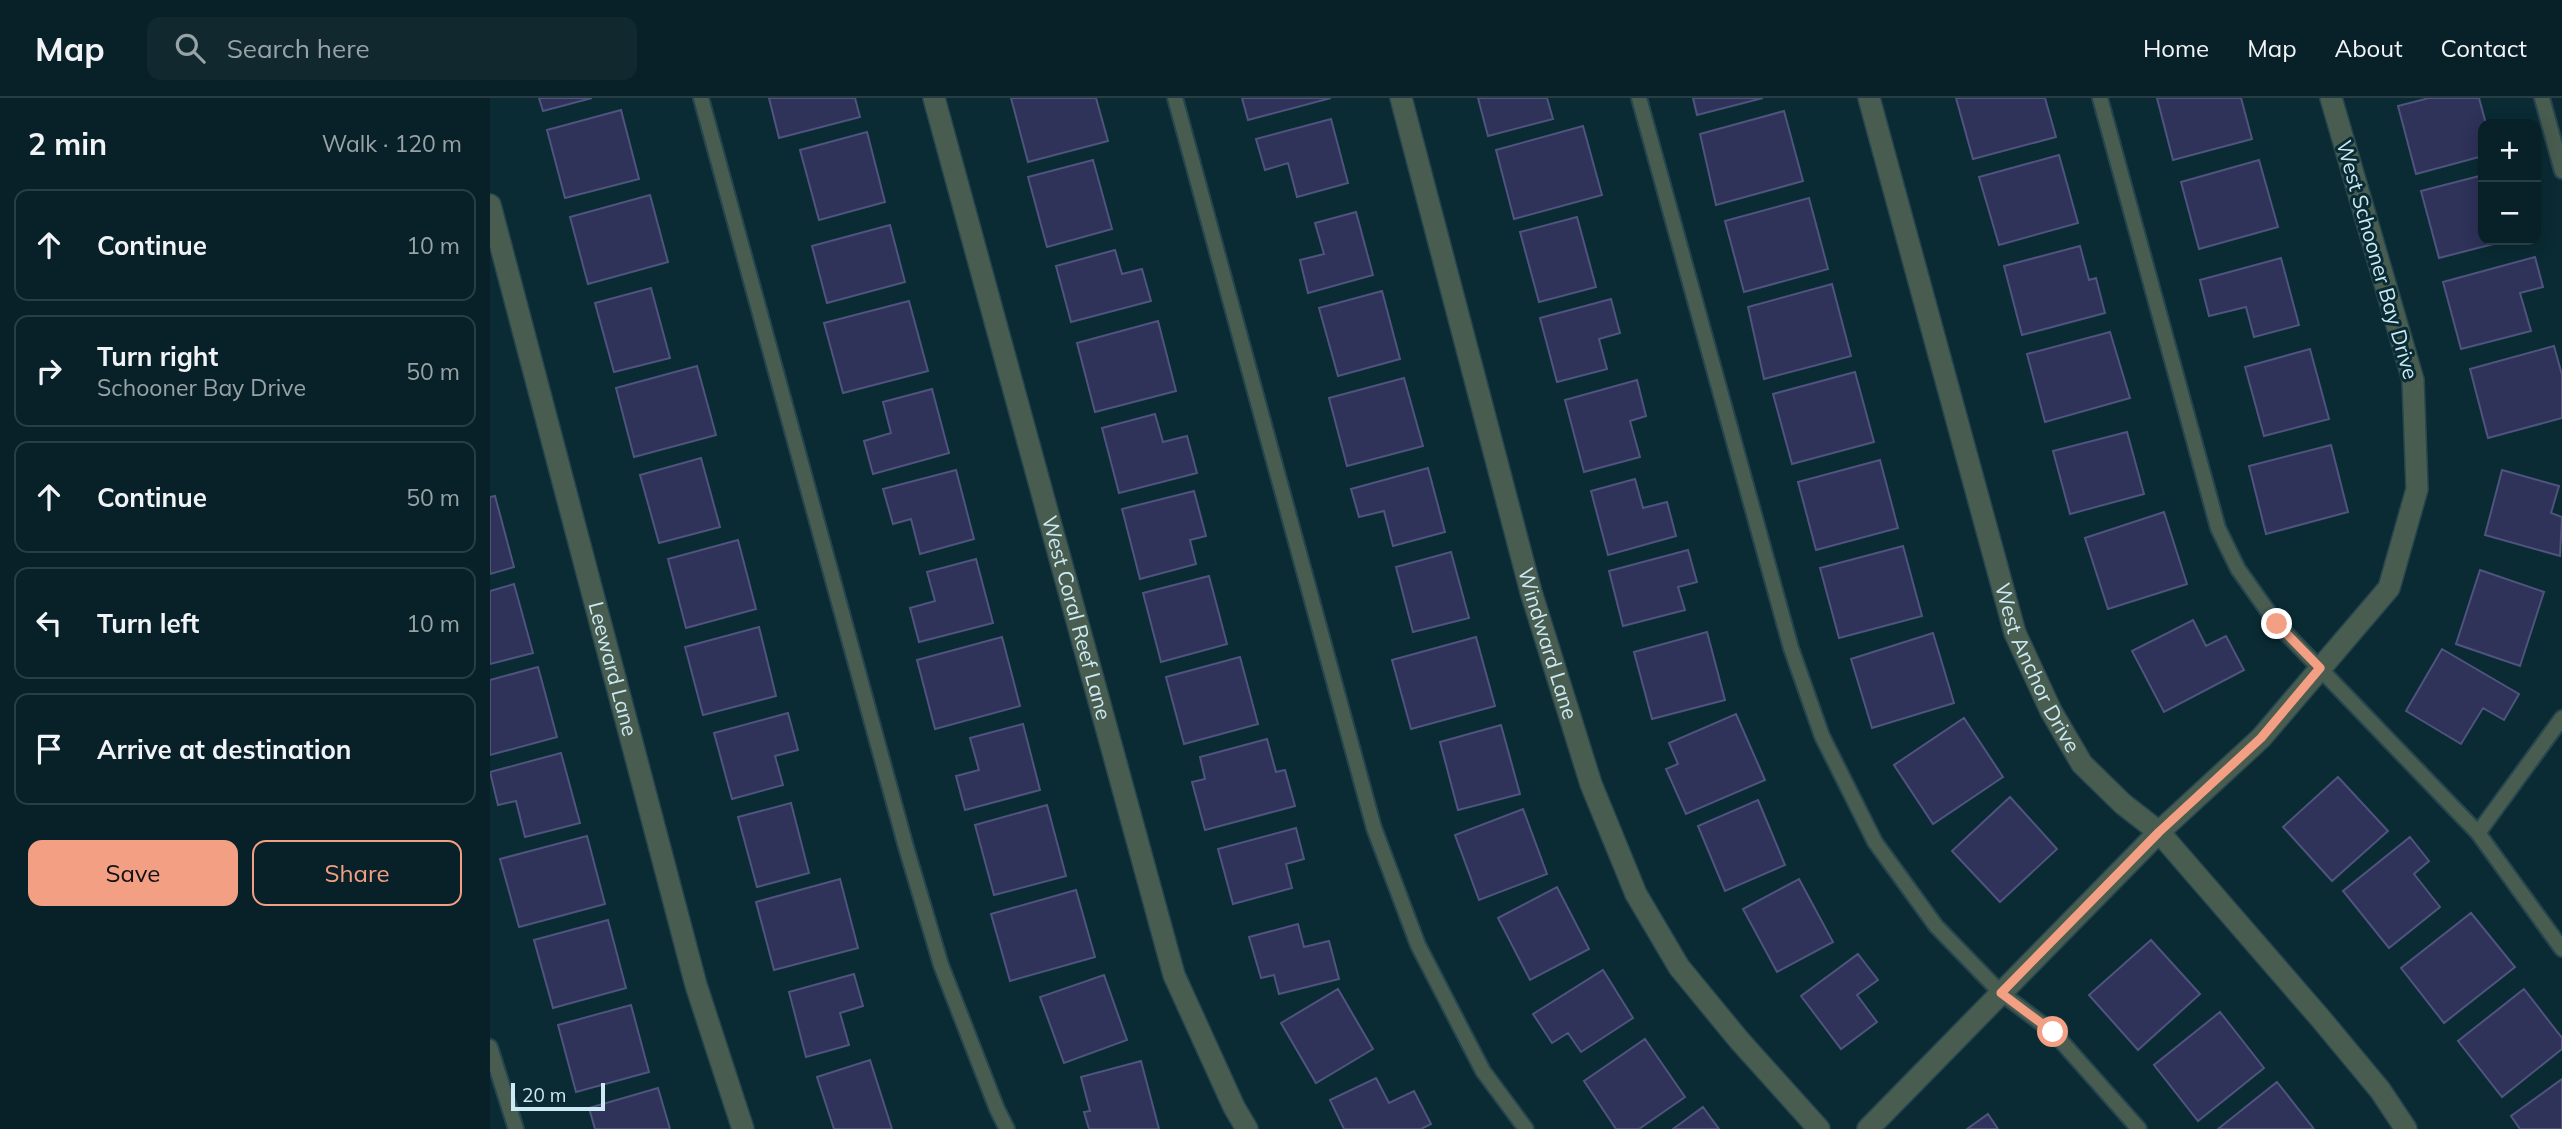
<!DOCTYPE html>
<html lang="en">
<head>
<meta charset="utf-8">
<style>
  body { margin:0; font-family:Mulish,sans-serif; background:#11282f; color:#f1f3f6 }
  .controls { position:absolute; right:21px; top:21px; display:grid; overflow:hidden; border-radius:14px; box-shadow:0 4px 18px #0003 }
  .controls button { width:63px; height:63px; display:grid; place-items:center; padding:0; border:0; border-bottom:2px solid #293e44; background:#082027; color:#f1f3f6; font:35px sans-serif }
  .scale { position:absolute; left:21px; bottom:18px; width:94px; box-sizing:border-box; padding-left:7px; border:4px solid #cceaf4; border-top:0; font-size:19px; line-height:24px; white-space:nowrap; color:#cceaf4; -webkit-text-stroke:5px #0a2b34; paint-order:stroke }
  .stop { position:absolute; width:21px; height:21px; margin:-16px; border:5px solid #f39f84; border-radius:50%; background:#fff }
  .stop.end { background:#f39f84; border-color:#fff; box-shadow:0 2px 7px #0008 }
  .list { margin:0; padding:0; list-style:none }
  h2 { display:flex; justify-content:space-between; align-items:center; height:91px; margin:0; padding:0 28px; font-size:30px }
  h2 small { font-size:23px; font-weight:400; color:#98a3a7 }
  .list li { display:grid; grid-template-columns:46px 1fr auto; gap:21px; align-items:center; box-sizing:border-box; height:112px; margin:0 14px 14px; padding:0 14px; border:2px solid #293e44; border-radius:14px }
  .list b { display:block; font-size:26px; white-space:nowrap }
  .list p { margin:0; font-size:23px; white-space:nowrap; color:#98a3a7 }
  .list em { font-size:23px; font-style:normal; color:#98a3a7 }
  .actions { display:flex; gap:14px; padding:21px 28px }
  .actions a { flex:1; padding:16px 0; border:2px solid #f39f84; border-radius:14px; text-align:center; font-size:24px; color:#f39f84 }
  .actions .main { background:#f39f84; color:#111 }
  .icon { flex:none; width:38px; height:38px; fill:none; stroke:currentColor; stroke-width:2; stroke-linecap:round; stroke-linejoin:round }
  .map { position:relative; flex:none; width:2072px; height:1031px; overflow:hidden }
  header { display:flex; align-items:center; gap:42px; box-sizing:border-box; height:98px; padding:0 35px; background:#082027; border-bottom:2px solid #293e44 }
  header strong { font-size:33px }
  nav { display:flex; gap:38px; margin-inline-start:auto; font-size:24px }
  .search { width:490px; height:63px; background:#11282f; display:flex; align-items:center; gap:18px; box-sizing:border-box; padding:0 24px; border-radius:14px; color:#98a3a7; font-size:26px }
  main { display:flex }
  aside { flex:1; background:#082027 }
  .map>svg:first-child { display:block }
</style>
</head>
<body>
<header>
<strong>Map</strong>
<div class="search"><svg class="icon" aria-label="search" viewBox="0 0 24 24"><circle cx="10" cy="10" r="6"/><path d="M15 15l6 6"/></svg>Search here</div>
<nav><a>Home</a><a>Map</a><a>About</a><a>Contact</a></nav>
</header>
<main>
<aside>
<h2>2 min<small>Walk · 120 m</small></h2>
<ul class="list">
<li><svg class="icon" aria-label="ahead" viewBox="0 0 24 24"><path d="M12 20V5M6 11l6-6 6 6"/></svg><div><b>Continue</b></div><em>10 m</em></li>
<li><svg class="icon" aria-label="right" viewBox="0 0 24 24"><path d="M7 20v-9h11M14 6l5 5-5 5"/></svg><div><b>Turn right</b><p>Schooner Bay Drive</p></div><em>50 m</em></li>
<li><svg class="icon" aria-label="ahead" viewBox="0 0 24 24"><path d="M12 20V5M6 11l6-6 6 6"/></svg><div><b>Continue</b></div><em>50 m</em></li>
<li><svg class="icon" aria-label="left" viewBox="0 0 24 24"><path d="M17 20v-9H6M10 6l-5 5 5 5"/></svg><div><b>Turn left</b></div><em>10 m</em></li>
<li><svg class="icon" aria-label="arrive" viewBox="0 0 24 24"><path d="M6 21V4h12l-3 4 3 4H6"/></svg><div><b>Arrive at destination</b></div></li>
</ul>
<div class="actions"><a class="main">Save</a><a>Share</a></div>
</aside>
<div class="map">
<svg width="2072" height="1031" viewBox="0 0 2072 1031">
  <rect width="100%" height="100%" fill="#0a2b34"/>
  <path fill="#2f3259" stroke="#4f547e" stroke-width="2" d="M 49,0 L 102,0 L 53,13 Z
    M 279,0 L 365,0 L 370,19 L 289,40 Z
    M 521,0 L 606,0 L 618,43 L 538,64 Z
    M 752,0 L 841,0 L 758,22 Z
    M 988,0 L 1057,0 L 1063,21 L 998,38 Z
    M 1203,0 L 1273,0 L 1207,17 Z
    M 1466,0 L 1555,0 L 1566,39 L 1483,61 Z
    M 1667,0 L 1751,0 L 1762,41 L 1683,62 Z
    M 1939,0 L 1989,0 L 1996,26 L 1993,26 L 1993,58 L 1926,76 L 1908,8 Z
    M 131,12 L 149,81 L 75,100 L 57,32 Z
    M 1294,13 L 1313,83 L 1226,107 L 1210,36 Z
    M 841,21 L 858,85 L 807,99 L 798,65 L 775,72 L 766,41 Z
    M 1093,28 L 1112,97 L 1024,121 L 1006,52 Z
    M 377,34 L 395,104 L 329,122 L 310,52 Z
    M 1569,57 L 1588,125 L 1509,147 L 1489,79 Z
    M 603,62 L 622,131 L 557,149 L 538,79 Z
    M 1769,62 L 1788,129 L 1709,151 L 1691,84 Z
    M 1993,77 L 1993,142 L 2019,142 L 1949,160 L 1931,93 Z
    M 160,97 L 178,164 L 98,186 L 80,119 Z
    M 1319,100 L 1338,171 L 1254,194 L 1235,123 Z
    M 866,114 L 883,177 L 818,195 L 810,162 L 834,156 L 825,125 Z
    M 1087,119 L 1106,189 L 1049,204 L 1030,134 Z
    M 400,127 L 415,184 L 337,205 L 322,148 Z
    M 1590,148 L 1599,182 L 1606,180 L 1615,215 L 1532,237 L 1514,168 Z
    M 625,152 L 632,176 L 652,171 L 661,203 L 581,224 L 566,168 Z
    M 2045,159 L 2053,189 L 2030,195 L 2041,233 L 1971,251 L 1953,184 Z
    M 1791,160 L 1809,227 L 1764,239 L 1756,209 L 1719,218 L 1710,182 Z
    M 1342,186 L 1361,258 L 1274,281 L 1258,209 Z
    M 161,190 L 180,260 L 124,274 L 105,205 Z
    M 892,193 L 910,261 L 848,278 L 829,210 Z
    M 1121,201 L 1130,235 L 1109,241 L 1117,271 L 1067,284 L 1050,220 Z
    M 419,203 L 438,273 L 353,295 L 334,225 Z
    M 668,223 L 686,293 L 605,314 L 587,245 Z
    M 1620,234 L 1640,300 L 1555,324 L 1537,256 Z
    M 2064,248 L 2072,277 L 2072,320 L 1998,340 L 1980,271 Z
    M 1820,251 L 1839,321 L 1774,338 L 1755,269 Z
    M 207,268 L 226,337 L 144,359 L 126,290 Z
    M 1365,274 L 1384,344 L 1302,366 L 1283,296 Z
    M 914,280 L 933,348 L 857,368 L 839,300 Z
    M 1147,282 L 1156,318 L 1140,323 L 1150,359 L 1094,374 L 1075,302 Z
    M 442,291 L 459,355 L 383,376 L 374,343 L 401,335 L 393,304 Z
    M 665,316 L 673,344 L 697,338 L 707,375 L 629,395 L 612,330 Z
    M 1637,334 L 1654,396 L 1580,416 L 1563,353 Z
    M 1841,347 L 1858,414 L 1776,436 L 1759,368 Z
    M 211,360 L 230,429 L 169,445 L 150,377 Z
    M 1390,362 L 1408,430 L 1326,452 L 1308,384 Z
    M 938,370 L 955,434 L 903,448 L 894,413 L 869,419 L 861,391 Z
    M 466,372 L 484,441 L 430,456 L 421,421 L 403,426 L 393,391 Z
    M 2012,372 L 2069,388 L 2061,415 L 2072,419 L 2070,458 L 1995,437 Z
    M 1145,381 L 1153,410 L 1177,404 L 1186,438 L 1118,457 L 1101,393 Z
    M 704,393 L 716,438 L 700,442 L 706,466 L 650,481 L 632,411 Z
    M 5,398 L 24,469 L 0,476 L 0,399 Z
    M 1674,414 L 1697,486 L 1618,511 L 1595,440 Z
    M 248,442 L 266,511 L 196,530 L 178,461 Z
    M 1413,448 L 1432,518 L 1349,540 L 1330,470 Z
    M 1198,452 L 1207,484 L 1188,489 L 1195,512 L 1133,528 L 1119,473 Z
    M 961,454 L 979,520 L 923,534 L 906,469 Z
    M 486,461 L 503,525 L 429,544 L 420,510 L 445,503 L 437,474 Z
    M 1990,472 L 2054,494 L 2030,568 L 1966,546 Z
    M 719,478 L 737,546 L 671,564 L 653,495 Z
    M 24,486 L 43,555 L 0,566 L 0,493 Z
    M 1703,522 L 1716,548 L 1736,538 L 1754,572 L 1674,614 L 1642,553 Z
    M 269,529 L 286,598 L 213,617 L 195,549 Z
    M 1217,534 L 1235,602 L 1162,621 L 1144,554 Z
    M 1443,535 L 1464,605 L 1382,630 L 1361,561 Z
    M 512,539 L 530,608 L 445,631 L 427,562 Z
    M 986,539 L 1005,608 L 921,631 L 902,562 Z
    M 1952,551 L 2029,596 L 2014,622 L 1993,610 L 1971,646 L 1916,613 Z
    M 750,559 L 768,626 L 694,646 L 676,579 Z
    M 48,569 L 67,639 L 0,657 L 0,582 Z
    M 298,615 L 308,652 L 285,658 L 293,687 L 242,701 L 224,635 Z
    M 1246,616 L 1275,682 L 1196,716 L 1176,671 L 1188,666 L 1179,645 Z
    M 1474,620 L 1513,679 L 1443,726 L 1404,667 Z
    M 533,626 L 550,692 L 475,712 L 466,678 L 489,672 L 480,640 Z
    M 1011,627 L 1030,696 L 968,712 L 950,644 Z
    M 777,641 L 786,674 L 795,672 L 805,708 L 715,732 L 702,684 L 715,681 L 710,659 Z
    M 71,655 L 90,725 L 35,739 L 26,703 L 8,707 L 0,674 Z
    M 1848,679 L 1898,733 L 1842,783 L 1793,729 Z
    M 1520,699 L 1567,751 L 1510,804 L 1462,753 Z
    M 1268,702 L 1295,767 L 1235,793 L 1208,728 Z
    M 301,705 L 319,775 L 267,789 L 248,719 Z
    M 557,707 L 576,778 L 504,797 L 485,727 Z
    M 1033,711 L 1057,776 L 989,802 L 965,737 Z
    M 806,730 L 814,761 L 796,766 L 802,790 L 743,806 L 728,751 Z
    M 97,738 L 115,806 L 29,829 L 10,761 Z
    M 1920,739 L 1939,763 L 1924,776 L 1950,809 L 1899,850 L 1853,793 Z
    M 350,781 L 368,850 L 284,872 L 266,804 Z
    M 1309,781 L 1343,844 L 1287,874 L 1253,811 Z
    M 1067,789 L 1099,851 L 1040,882 L 1008,820 Z
    M 586,792 L 605,859 L 520,883 L 501,816 Z
    M 1981,815 L 2025,869 L 1954,925 L 1911,870 Z
    M 118,822 L 136,890 L 63,910 L 44,842 Z
    M 808,826 L 814,849 L 839,843 L 849,881 L 789,896 L 784,877 L 771,880 L 759,839 Z
    M 1661,842 L 1710,896 L 1648,952 L 1599,897 Z
    M 1368,856 L 1388,882 L 1367,897 L 1387,924 L 1351,951 L 1311,898 Z
    M 1113,872 L 1143,920 L 1091,954 L 1078,935 L 1062,945 L 1043,916 Z
    M 364,876 L 373,908 L 350,915 L 359,947 L 316,959 L 299,894 Z
    M 614,877 L 637,942 L 574,965 L 550,899 Z
    M 848,891 L 883,951 L 826,985 L 791,925 Z
    M 2034,891 L 2072,940 L 2072,951 L 2012,999 L 1968,943 Z
    M 141,907 L 159,974 L 86,994 L 68,927 Z
    M 1730,914 L 1774,970 L 1708,1023 L 1664,967 Z
    M 1155,941 L 1195,999 L 1149,1031 L 1126,1031 L 1094,983 Z
    M 380,962 L 402,1031 L 344,1031 L 327,979 Z
    M 651,963 L 669,1031 L 599,1031 L 594,1014 L 600,1013 L 591,979 Z
    M 886,980 L 899,1005 L 924,993 L 941,1026 L 931,1031 L 854,1031 L 840,1002 Z
    M 2072,981 L 2072,1031 L 2030,1031 L 2021,1018 Z
    M 1787,984 L 1824,1031 L 1728,1031 Z
    M 168,990 L 180,1031 L 105,1031 L 99,1010 Z
    M 1213,1009 L 1229,1031 L 1183,1031 Z
    M 1498,1016 L 1508,1031 L 1477,1031 Z"/>
  <g fill="none" stroke-linecap="round" stroke-linejoin="round">
    <g stroke="#25464f" stroke-width="18">
      <path id="lane" d="M 211,0 L 416,749 L 451,867 L 507,1011 L 517,1031
        M 685,0 L 884,730 L 928,847 L 993,973 L 1036,1031
        M 1149,0 L 1301,550 L 1332,638 L 1385,744 L 1446,828 L 1511,895 L 1563,934 L 1649,1031
        M 1610,0 L 1728,430 L 1748,471 L 1787,526 L 1988,735 L 2072,851
        M 2052,0 L 2072,73
        M 1988,735 L 2072,620
        M 0,949 L 26,1031"/>
    </g>
    <g stroke="#25464f" stroke-width="24">
      <g id="street">
        <path id="s1" d="M 444,0 L 684,877 L 744,1009 L 757,1031"/>
        <path id="s2" d="M 911,0 L 1041,494 L 1101,686 L 1146,796 L 1189,869 L 1249,942 L 1329,1031"/>
        <path id="s3" d="M 1379,0 L 1525,535 L 1561,613 L 1592,666 L 1633,706 L 1669,734 L 1831,921 L 1890,992 L 1916,1031"/>
        <path id="s4" d="M 0,107 L 206,887 L 253,1031"/>
        <path d="M 1378,1031 L 1669,734 L 1771,640 L 1899,490 L 1927,391 L 1923,282 L 1841,0"/>
      </g>
    </g>
    <use href="#lane" stroke="#495c50" stroke-width="14"/>
    <use href="#street" stroke="#495c50" stroke-width="21"/>
  </g>
  <g fill="none" stroke-linecap="round" stroke-linejoin="round">
    <path stroke="#f39f84" stroke-width="9" d="M 1563,934 L 1511,895 L 1669,734 L 1771,640 L 1830,570 L 1787,526"/>
  </g>
  <g text-anchor="middle" stroke-width="6" stroke-linejoin="round" paint-order="stroke">
    <g font-size="21" fill="#cceaf4" stroke="#0a2b34">
      <text transform="translate(1887 162) rotate(74)" y="7">West Schooner Bay Drive</text>
      <text dy="7" stroke="none"><textPath href="#s1" startOffset="539">West Coral Reef Lane</textPath></text>
      <text dy="7" stroke="none"><textPath href="#s2" startOffset="565">Windward Lane</textPath></text>
      <text dy="7" stroke="none"><textPath href="#s4" startOffset="480">Leeward Lane</textPath></text>
      <text dy="7" stroke="none"><textPath href="#s3" startOffset="595">West Anchor Drive</textPath></text>
    </g>
  </g>
</svg>
<div class="controls">
<button>+</button>
<button>−</button>
</div>
<div class="scale">20 m</div>
<div class="stop" style="left:1563px;top:934px"></div>
<div class="stop end" style="left:1787px;top:526px"></div>
</div>
</main>
</body>
</html>
